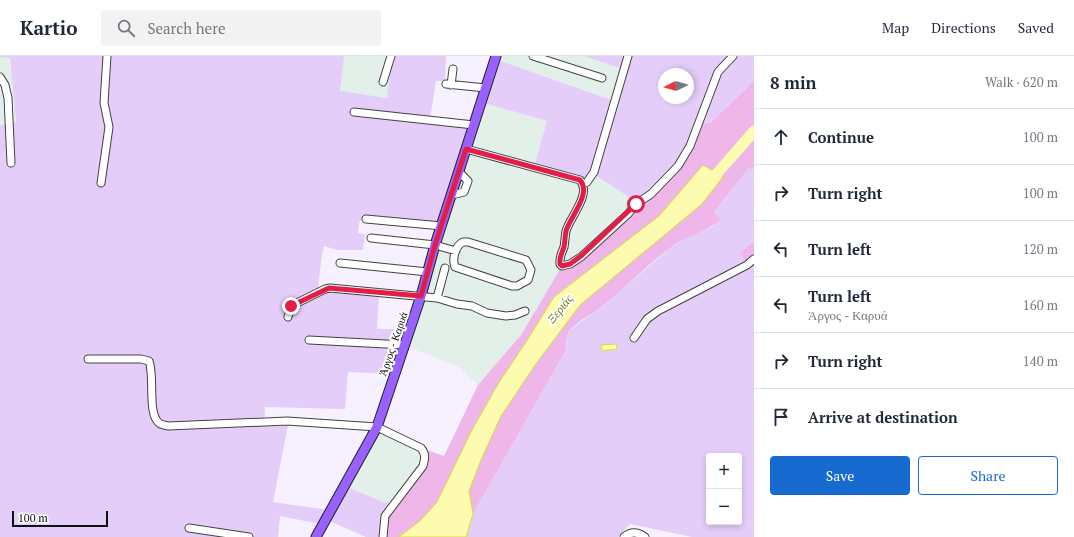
<!DOCTYPE html>
<html lang="en">
<head>
<meta charset="utf-8">
<style>
  body { margin:0; font-family:"PT Serif",serif; background:#f2f2f3; color:#1f2937 }
  .controls { position:absolute; right:12px; bottom:12px; display:grid; overflow:hidden; border-radius:4px; box-shadow:0 2px 6px #0003 }
  .controls button { width:36px; height:36px; display:grid; place-items:center; padding:0; border:0; border-bottom:1px solid #e0e1e3; background:#fff; color:#1f2937; font:20px sans-serif }
  .compass { position:absolute; left:658px; top:12px; width:36px; height:36px; border-radius:50%; background:#fff; box-shadow:0 2px 6px #0003; rotate:265deg }
  .scale { position:absolute; left:12px; bottom:10px; width:96px; box-sizing:border-box; padding-left:4px; border:2px solid #0f0f0f; border-top:0; font-size:11px; line-height:14px; white-space:nowrap; color:#0f0f0f; -webkit-text-stroke:3px #fff; paint-order:stroke }
  .stop { position:absolute; width:12px; height:12px; margin:-9px; border:3px solid #e11d48; border-radius:50%; background:#fff }
  .stop.end { background:#e11d48; border-color:#fff; box-shadow:0 1px 4px #0008 }
  .list { margin:0; padding:0; list-style:none }
  h2 { display:flex; justify-content:space-between; align-items:center; height:52px; margin:0; padding:0 16px; font-size:17px }
  h2 small { font-size:13px; font-weight:400; color:#747a83 }
  .list li { display:grid; grid-template-columns:26px 1fr auto; gap:12px; align-items:center; box-sizing:border-box; height:56px; padding:0 16px; border-top:1px solid #e0e1e3 }
  .list b { display:block; font-size:15px; white-space:nowrap }
  .list p { margin:0; font-size:13px; white-space:nowrap; color:#747a83 }
  .list em { font-size:13px; font-style:normal; color:#747a83 }
  .actions { display:flex; gap:8px; padding:12px 16px }
  .actions a { flex:1; padding:9px 0; border:1px solid #176ad0; border-radius:4px; text-align:center; font-size:14px; color:#176ad0 }
  .actions .main { background:#176ad0; color:#fff }
  .icon { flex:none; width:22px; height:22px; fill:none; stroke:currentColor; stroke-width:2; stroke-linecap:round; stroke-linejoin:round }
  .map { position:relative; flex:none; width:754px; height:481px; overflow:hidden }
  header { display:flex; align-items:center; gap:24px; box-sizing:border-box; height:56px; padding:0 20px; background:#fff; border-bottom:1px solid #e0e1e3 }
  header strong { font-size:19px }
  nav { display:flex; gap:22px; margin-inline-start:auto; font-size:14px }
  .search { width:280px; height:36px; background:#f2f2f3; display:flex; align-items:center; gap:10px; box-sizing:border-box; padding:0 14px; border-radius:4px; color:#747a83; font-size:15px }
  main { display:flex }
  aside { flex:1; background:#fff }
  .map>svg:first-child { display:block }
</style>
</head>
<body>
<header>
<strong>Kartio</strong>
<div class="search"><svg class="icon" aria-label="search" viewBox="0 0 24 24"><circle cx="10" cy="10" r="6"/><path d="M15 15l6 6"/></svg>Search here</div>
<nav><a>Map</a><a>Directions</a><a>Saved</a></nav>
</header>
<main>
<div class="map">
<svg width="754" height="481" viewBox="0 0 754 481">
  <rect width="100%" height="100%" fill="#f7f1ff"/>
  <path fill="#e3efe9" d="M 344,0 L 392,0 L 387,42 L 340,36 Z
    M 500,0 L 584,0 L 624,13 L 614,45 L 498,4 Z
    M 0,1 L 10,1 L 16,66 L 0,69 Z
    M 480,46 L 548,65 L 534,112 L 594,116 L 598,121 L 626,139 L 636,148 L 581,201 L 562,210 L 521,279 L 478,329 L 459,311 L 403,289 Z
    M 380,372 L 421,392 L 425,403 L 393,450 L 347,431 Z"/>
  <path fill="#e4cef9" fill-rule="evenodd" d="M 0,0 L 344,0 L 340,35 L 387,42 L 392,0 L 446,0 L 445,25 L 436,25 L 430,64 L 472,69 L 441,167 L 364,160 L 359,167 L 358,177 L 365,178 L 363,194 L 337,194 L 324,190 L 322,198 L 318,232 L 379,236 L 377,273 L 409,273 L 394,318 L 348,316 L 345,353 L 265,351 L 264,370 L 288,369 L 273,446 L 328,454 L 320,468 L 280,460 L 278,481 L 0,481 L 0,69 L 16,66 L 10,2 L 0,1 Z
    M 584,0 L 754,0 L 754,24 L 746,33 L 710,67 L 687,96 L 636,148 L 626,139 L 598,121 L 594,116 L 587,126 L 534,112 L 547,65 L 484,47 L 498,4 L 614,45 L 623,13 ZM 664,18 L 688,18 L 688,42 L 664,42 Z
    M 750,111 L 752,113 L 754,111 L 754,185 L 740,197 L 754,203 L 754,481 L 692,481 L 630,468 L 618,481 L 466,481 L 473,458 L 566,294 L 567,281 L 570,275 L 576,269 L 604,249 L 670,192 L 688,181 L 712,171 L 721,164 L 714,156 ZM 709,400 L 739,400 L 739,466 L 709,466 Z
    M 347,431 L 393,450 L 379,481 L 366,481 L 327,464 Z"/>
  <path fill="#efb6ea" d="M 754,24 L 754,111 L 752,113 L 749,112 L 714,156 L 721,164 C 706,176 686,180 670,192 C 647,209 627,230 605,248 C 595,257 580,263 571,273 C 566,279 566,287 566,294 L 473,458 L 469,435 L 481,404 L 501,360 L 535,309 L 580,249 L 702,147 L 703,109 L 659,160 L 554,241 L 526,286 L 498,328 L 472,374 L 437,446 L 421,464 L 399,481 L 379,481 L 383,472 L 385,460 L 423,410 L 421,392 L 444,400 L 478,329 L 521,279 L 562,210 L 570,208 L 678,110 L 698,68 L 710,67 L 746,33 Z
    M 754,185 L 754,203 L 747,209 L 740,197 Z"/>
  <path fill="#fdfbb0" stroke="#dcdc2e" d="M 703,109 L 723,121 L 702,148 L 580,249 L 535,309 L 501,360 L 481,404 L 469,435 L 473,458 L 466,481 L 399,481 L 421,464 L 437,446 L 472,374 L 498,328 L 526,286 L 554,241 L 659,160 Z
    M 616,288 L 617,293 L 602,295 L 601,289 Z"/>
  <g fill="none" stroke-linecap="round" stroke-linejoin="round">
    <path stroke="#fdfbb0" stroke-width="11" d="M 707,129 L 754,75"/>
    <g stroke="#424242" stroke-width="9">
      <path id="minor" d="M 533,0 L 602,22
        M 0,21 L 5,29 L 8,42 L 11,107
        M 383,26 L 391,0
        M 446,28 L 486,32
        M 451,29 L 453,13
        M 354,56 L 474,69
        M 466,93 L 580,124 C 592,138 570,161 566,175 C 565,180 565,186 564,191 C 562,197 559,201 560,208 L 562,210 L 570,208 L 581,201 L 628,158 L 636,148 L 651,138 L 678,110 L 690,90 L 718,16 L 733,0
        M 101,127 L 109,71 L 104,47 L 107,0
        M 583,128 L 587,126 L 594,116 L 628,0
        M 452,139 L 464,136 L 468,125 L 459,116
        M 366,163 L 442,170
        M 371,182 L 435,189 L 456,195
        M 463,186 L 468,186 L 526,204 L 531,214 L 528,224 L 517,230 L 512,230 L 455,211 C 452,203 455,190 463,186 Z
        M 340,207 L 428,216
        M 437,242 L 445,212
        M 288,261 L 291,250 L 325,233 L 330,232 L 437,242 L 457,248 L 472,250 L 487,257 L 506,260 L 515,259 L 525,255
        M 634,282 L 647,263 L 658,255 L 747,209 L 754,203
        M 309,284 L 405,289
        M 88,303 L 141,303 L 149,305 C 155,320 147,357 159,367 C 161,369 165,369 168,370 L 287,365 L 377,371 L 421,392 C 426,398 425,402 423,410 L 385,460 L 383,481
        M 189,472 L 249,481
        M 624,481 C 631,475 638,476 645,481"/>
    </g>
    <g stroke="#202020" stroke-width="11">
      <path id="major" d="M 316,481 L 377,371 L 421,240 L 435,189 L 496,0"/>
    </g>
    <use href="#minor" stroke="#fff" stroke-width="7"/>
    <use href="#major" stroke="#9961ff" stroke-width="9"/>
  </g>
  <g fill="none" stroke-linecap="round" stroke-linejoin="round">
    <path stroke="#e11d48" stroke-width="5" d="M 291,250 L 329,232 L 421,240 L 435,189 L 466,93 L 580,124 C 592,138 570,161 566,175 C 565,180 565,186 564,191 C 562,197 559,201 560,208 L 562,210 L 570,208 L 581,200 L 636,148"/>
  </g>
  <g text-anchor="middle" stroke-width="4" stroke-linejoin="round" paint-order="stroke">
    <g font-size="11" fill="#0f0f0f" stroke="#fff">
      <text transform="translate(393 288) rotate(-71)" y="4">Άργος - Καρυά</text>
    </g>
    <g font-size="12" font-style="italic" fill="#74780c" stroke="#fff">
      <text transform="translate(560 253) rotate(-51)" y="4">Ξεριάς</text>
    </g>
  </g>
</svg>
<div class="controls">
<button>+</button>
<button>−</button>
</div>
<svg class="compass" viewBox="-18 -18 36 36"><path d="M0-13l5 13h-10z" fill="#e53935"/><path d="M0 13l5-13h-10z" fill="#747a83"/></svg>
<div class="scale">100 m</div>
<div class="stop" style="left:636px;top:148px"></div>
<div class="stop end" style="left:291px;top:250px"></div>
</div>
<aside>
<h2>8 min<small>Walk · 620 m</small></h2>
<ul class="list">
<li><svg class="icon" aria-label="ahead" viewBox="0 0 24 24"><path d="M12 20V5M6 11l6-6 6 6"/></svg><div><b>Continue</b></div><em>100 m</em></li>
<li><svg class="icon" aria-label="right" viewBox="0 0 24 24"><path d="M7 20v-9h11M14 6l5 5-5 5"/></svg><div><b>Turn right</b></div><em>100 m</em></li>
<li><svg class="icon" aria-label="left" viewBox="0 0 24 24"><path d="M17 20v-9H6M10 6l-5 5 5 5"/></svg><div><b>Turn left</b></div><em>120 m</em></li>
<li><svg class="icon" aria-label="left" viewBox="0 0 24 24"><path d="M17 20v-9H6M10 6l-5 5 5 5"/></svg><div><b>Turn left</b><p>Άργος - Καρυά</p></div><em>160 m</em></li>
<li><svg class="icon" aria-label="right" viewBox="0 0 24 24"><path d="M7 20v-9h11M14 6l5 5-5 5"/></svg><div><b>Turn right</b></div><em>140 m</em></li>
<li><svg class="icon" aria-label="arrive" viewBox="0 0 24 24"><path d="M6 21V4h12l-3 4 3 4H6"/></svg><div><b>Arrive at destination</b></div></li>
</ul>
<div class="actions"><a class="main">Save</a><a>Share</a></div>
</aside>
</main>
</body>
</html>
